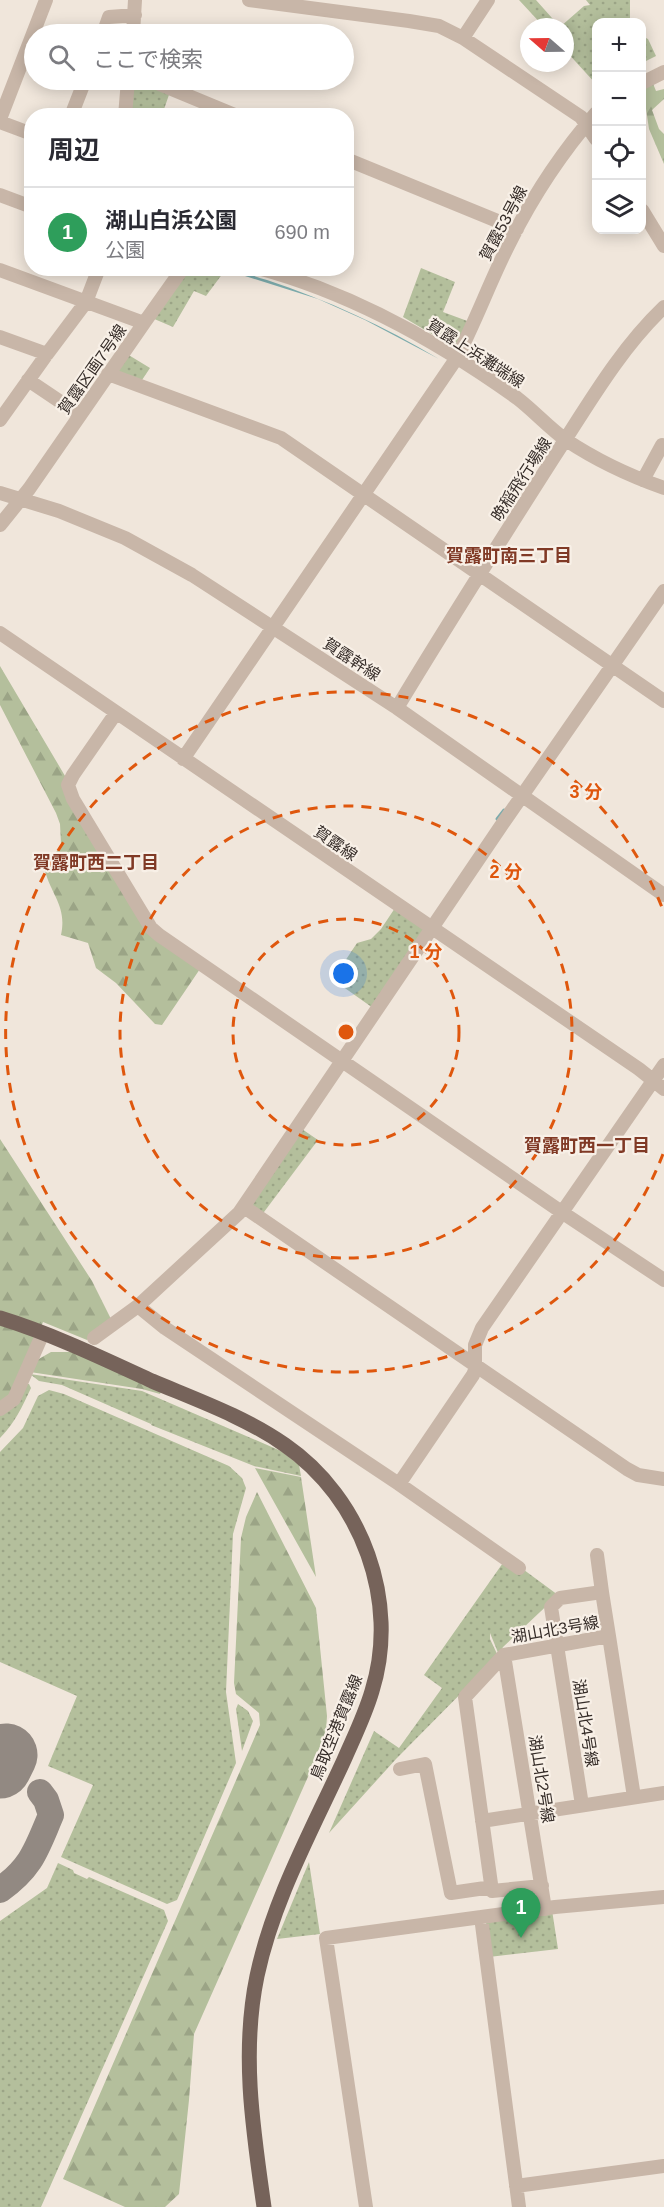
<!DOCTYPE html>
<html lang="ja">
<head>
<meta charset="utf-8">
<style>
  body { margin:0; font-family:Arial,"Noto Sans JP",sans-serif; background:#f2f2f3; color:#2b2b33 }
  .controls { position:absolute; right:18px; top:18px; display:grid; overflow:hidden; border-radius:12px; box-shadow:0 3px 15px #0003 }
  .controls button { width:54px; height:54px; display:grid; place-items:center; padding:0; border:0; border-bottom:2px solid #e1e1e2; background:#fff; color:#2b2b33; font:30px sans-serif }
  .compass { position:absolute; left:520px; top:18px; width:54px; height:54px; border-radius:50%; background:#fff; box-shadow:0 3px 15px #0003; rotate:290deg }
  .you { position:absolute; left:344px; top:974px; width:21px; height:21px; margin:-15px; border:4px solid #fff; border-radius:50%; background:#1a73e8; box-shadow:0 0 0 9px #1a73e833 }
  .badge { display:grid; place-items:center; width:39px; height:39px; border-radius:50%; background:#1f5254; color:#fff; font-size:20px; font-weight:700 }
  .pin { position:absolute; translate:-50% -50px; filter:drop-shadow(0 2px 3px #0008) }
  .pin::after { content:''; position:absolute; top:32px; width:21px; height:18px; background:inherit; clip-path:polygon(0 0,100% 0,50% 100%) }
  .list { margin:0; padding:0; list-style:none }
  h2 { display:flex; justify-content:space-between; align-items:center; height:78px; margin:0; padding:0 24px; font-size:26px }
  h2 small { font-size:20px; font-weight:400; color:#7c7c81 }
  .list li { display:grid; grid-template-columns:39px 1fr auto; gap:18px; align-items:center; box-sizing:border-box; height:90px; padding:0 24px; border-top:2px solid #e1e1e2 }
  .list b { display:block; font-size:22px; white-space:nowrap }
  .list p { margin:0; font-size:20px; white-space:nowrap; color:#7c7c81 }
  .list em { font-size:20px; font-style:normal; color:#7c7c81 }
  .icon { flex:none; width:33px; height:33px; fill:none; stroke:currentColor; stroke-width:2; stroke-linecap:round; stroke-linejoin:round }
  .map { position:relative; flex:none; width:664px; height:2207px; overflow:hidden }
  .search { position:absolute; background:#fff; box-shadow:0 3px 15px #0003; left:24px; top:24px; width:330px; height:66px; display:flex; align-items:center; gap:15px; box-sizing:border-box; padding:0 21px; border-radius:33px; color:#7c7c81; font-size:22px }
  .panel { position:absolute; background:#fff; box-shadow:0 3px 15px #0003; left:24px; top:108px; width:330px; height:168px; border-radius:24px }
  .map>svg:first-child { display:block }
</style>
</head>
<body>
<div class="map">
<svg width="664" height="2207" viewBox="0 0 664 2207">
  <defs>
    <pattern id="grass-dots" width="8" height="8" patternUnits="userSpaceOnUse" patternTransform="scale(1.5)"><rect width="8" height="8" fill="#b4bf9c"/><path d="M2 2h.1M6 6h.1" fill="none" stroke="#9ba486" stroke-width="1.8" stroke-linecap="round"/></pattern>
    <pattern id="forest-firs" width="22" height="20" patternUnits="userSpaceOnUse" patternTransform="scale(1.5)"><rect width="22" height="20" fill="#b4bf9c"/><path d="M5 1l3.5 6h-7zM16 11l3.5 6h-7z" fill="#9ba486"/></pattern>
  </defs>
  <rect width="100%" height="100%" fill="#f0e6db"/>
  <path fill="url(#grass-dots)" d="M 519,0 L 536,0 L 560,27 L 584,6 L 590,5 L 586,0 L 630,0 L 630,22 L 596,22 L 596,84 L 565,50 L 565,27 L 544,27 Z
    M 642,36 L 648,39 L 656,56 L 642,63 Z
    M 132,80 L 146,80 L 171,89 L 162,115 L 129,116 Z
    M 421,268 L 455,282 L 443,312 L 470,322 L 460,343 L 452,346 L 403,317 Z
    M 186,269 L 226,269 L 206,296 L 194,291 L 173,327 L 152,318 Z
    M 127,354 L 150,368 L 140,383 L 113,374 Z
    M 395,908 L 424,929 L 373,1008 L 342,986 L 351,970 L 343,964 L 357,943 L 371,939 L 381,929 Z
    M 299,1127 L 318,1140 L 261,1216 L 256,1213 L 251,1202 Z
    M 30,1374 L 142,1391 L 281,1451 L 299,1465 L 301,1476 L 254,1466 L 151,1425 L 153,1418 L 151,1424 L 62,1385 L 39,1381 Z
    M 27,1384 L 29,1384 L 31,1388 C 22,1407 15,1423 0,1438 L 0,1413 Z
    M 49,1390 L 64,1394 L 229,1466 L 242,1478 L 246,1488 L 233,1534 L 226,1692 L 236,1763 L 177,1900 L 167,1904 L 61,1857 L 93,1785 L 48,1766 L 77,1696 L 0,1662 L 0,1452 L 23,1428 L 38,1396 Z
    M 505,1560 L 520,1567 L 558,1595 L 503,1647 L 499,1655 L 490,1633 L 490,1639 L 498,1656 L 396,1759 L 329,1833 L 374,1731 L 399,1748 L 442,1688 L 424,1675 Z
    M 238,1704 L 248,1711 L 253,1721 L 242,1751 L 236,1709 Z
    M 309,1862 L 320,1934 L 277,1939 Z
    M 58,1863 L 73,1870 L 74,1873 L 87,1879 L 89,1877 L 164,1910 L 168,1921 L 41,2207 L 0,2207 L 0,1921 L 47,1888 Z
    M 552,1910 L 558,1949 L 489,1957 L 486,1922 Z"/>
  <path fill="url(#forest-firs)" d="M 652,81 L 656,91 L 664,89 L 664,99 L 652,110 L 659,129 L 664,134 L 664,164 L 649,129 L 645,102 L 642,96 L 642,86 Z
    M 0,666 L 68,781 L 140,913 L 202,966 L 162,1025 L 155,1024 L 116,983 L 96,968 L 88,943 L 61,935 C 67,907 52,896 45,871 L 61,844 L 60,824 L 56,813 L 0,705 Z
    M 0,1139 L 92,1281 L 112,1321 L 87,1340 L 43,1322 L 18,1384 L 0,1405 Z
    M 51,1352 L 73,1352 L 161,1392 L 160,1394 L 142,1389 L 30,1372 L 37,1360 Z
    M 255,1468 L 301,1477 L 316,1577 L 260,1477 Z
    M 257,1492 L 316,1608 L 327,1716 L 326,1731 L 311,1770 L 194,2034 L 189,2100 L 179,2194 L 165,2207 L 125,2207 L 63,2179 L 260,1725 L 259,1713 L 236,1694 L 234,1683 L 241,1538 L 246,1517 Z"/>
  <path fill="#7cabac" d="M 223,269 C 236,269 253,276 267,280 C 327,300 384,326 439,359 L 365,320 L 318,299 Z"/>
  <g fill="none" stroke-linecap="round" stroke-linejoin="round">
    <path stroke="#7cabac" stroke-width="3" d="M 497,819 L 504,810"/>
    <path stroke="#928982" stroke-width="26" d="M 0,1890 C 32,1867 36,1850 51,1815 L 46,1800 L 40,1792"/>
    <path stroke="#928982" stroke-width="63" d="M 0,1767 L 6,1755"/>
    <path stroke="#c8b6a8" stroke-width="14" d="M 249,0 L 409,21 L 439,26 L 463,38 L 581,117 L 596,139
      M 103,34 L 109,17 L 135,15
      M 133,34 L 135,0
      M 463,38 L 488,0
      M 150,80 L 237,116
      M 642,83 L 664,72
      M 71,116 L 85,80
      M 125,116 L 128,80
      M 0,119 L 46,0
      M 0,122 L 32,134
      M 346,159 L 517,229
      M 0,195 L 32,207
      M 642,210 L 664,246
      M 258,268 C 351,293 439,342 517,398 C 534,411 549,428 566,440 C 596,460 630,476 664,488
      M 0,270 L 144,323 L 29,489 L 0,525
      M 144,323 L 183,268
      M 0,337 L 47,354
      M 108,374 L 281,438 L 664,701
      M 28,380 L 80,415
      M 0,420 L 47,354 L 86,302 L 99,268
      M 643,480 L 662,445
      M 0,493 L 59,511 L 125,538 L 192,575 L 397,708 L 664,895
      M 0,633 L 639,1069 L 664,1089
      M 397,708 C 448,623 501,540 554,457 C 588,405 619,350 664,307
      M 116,713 L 73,775 L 68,785 L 73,799 L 151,928 L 159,935 L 563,1213 L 664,1280
      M 183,759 L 456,359 C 476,321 490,281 510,242 C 533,196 562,152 596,113
      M 244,1207 L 627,1469 L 638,1475 L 664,1479
      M 138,1306 L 165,1328 L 399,1484 L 519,1568
      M 94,1338 L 138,1306 L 239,1213 L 501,826 L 664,591
      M 0,1409 L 14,1399 L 43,1333
      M 399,1484 L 473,1375 L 475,1370 L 475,1345 L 482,1328 L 664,1065
      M 597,1555 L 602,1592
      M 504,1655 L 545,1909
      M 400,1769 L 425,1764 L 451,1893 L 492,1887
      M 582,1805 L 551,1607 L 560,1598 L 602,1592 L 609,1636
      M 482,1821 L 664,1793
      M 542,1886 L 492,1891 L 465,1697 L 504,1655 L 609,1636 L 634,1797
      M 481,1917 L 519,2207
      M 516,2186 L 664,2166
      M 366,2207 L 326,1938 L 555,1907 L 664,1897"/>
    <path stroke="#76635a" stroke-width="15" d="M 0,1318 C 52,1334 102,1358 152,1381 C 197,1400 245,1417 285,1445 C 362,1498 400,1602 372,1691 C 365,1715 354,1737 344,1760 C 312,1830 273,1900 257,1976 C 241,2053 253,2130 264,2207"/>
  </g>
  <g fill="none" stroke="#df570d" stroke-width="3" stroke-dasharray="10 8">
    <circle cx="346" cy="1032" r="113"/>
    <circle cx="346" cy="1032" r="226"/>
    <path d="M663 1154A340 340 0 1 1 663 910"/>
  </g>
  <g text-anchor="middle" stroke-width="4.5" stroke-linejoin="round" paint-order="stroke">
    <g font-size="16" fill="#352c28" stroke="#f8f0e7">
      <text transform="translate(503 223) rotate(-62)" y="6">賀露53号線</text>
      <text transform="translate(476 353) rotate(33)" y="6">賀露上浜灘端線</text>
      <text transform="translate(92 369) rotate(-55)" y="6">賀露区画7号線</text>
      <text transform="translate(521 479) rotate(-57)" y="6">晩稲飛行場線</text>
      <text transform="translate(352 659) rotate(33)" y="6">賀露幹線</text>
      <text transform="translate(336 843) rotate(34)" y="6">賀露線</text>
      <text transform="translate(555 1629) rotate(-10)" y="6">湖山北3号線</text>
      <text transform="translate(586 1723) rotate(81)" y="6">湖山北4号線</text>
      <text transform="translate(336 1727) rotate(-68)" y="6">鳥取空港賀露線</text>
      <text transform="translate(542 1779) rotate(81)" y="6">湖山北2号線</text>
    </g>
    <g font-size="18" font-weight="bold" fill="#803925" stroke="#f8f0e7">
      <text x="509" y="562">賀露町南三丁目</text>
      <text x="96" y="869">賀露町西二丁目</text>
      <text x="587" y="1152">賀露町西一丁目</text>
    </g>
  </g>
  <circle cx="346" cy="1032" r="9" fill="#df570d" stroke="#f8f0e7" stroke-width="3"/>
  <g font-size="18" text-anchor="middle" font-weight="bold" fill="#df570d" stroke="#f8f0e7" stroke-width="4.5" stroke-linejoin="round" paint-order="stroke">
    <text x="586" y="798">3 分</text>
    <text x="506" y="878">2 分</text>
    <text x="426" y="958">1 分</text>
  </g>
</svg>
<div class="controls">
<button>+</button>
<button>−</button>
<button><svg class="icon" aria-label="locate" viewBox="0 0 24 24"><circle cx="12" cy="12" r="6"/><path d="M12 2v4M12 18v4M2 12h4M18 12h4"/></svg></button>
<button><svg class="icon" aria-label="layers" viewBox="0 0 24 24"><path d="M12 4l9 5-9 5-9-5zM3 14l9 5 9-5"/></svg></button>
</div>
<svg class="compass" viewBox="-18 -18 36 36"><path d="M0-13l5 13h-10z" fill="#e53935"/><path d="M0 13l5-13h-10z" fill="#7c7c81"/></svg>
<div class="you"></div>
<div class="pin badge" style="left:521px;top:1938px;background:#2e9e5b">1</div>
<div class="search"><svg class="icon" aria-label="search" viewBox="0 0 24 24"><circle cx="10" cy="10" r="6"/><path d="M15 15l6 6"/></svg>ここで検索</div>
<section class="panel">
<h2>周辺<small></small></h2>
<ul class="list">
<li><span class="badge" style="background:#2e9e5b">1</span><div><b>湖山白浜公園</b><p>公園</p></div><em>690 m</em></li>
</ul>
</section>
</div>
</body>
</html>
